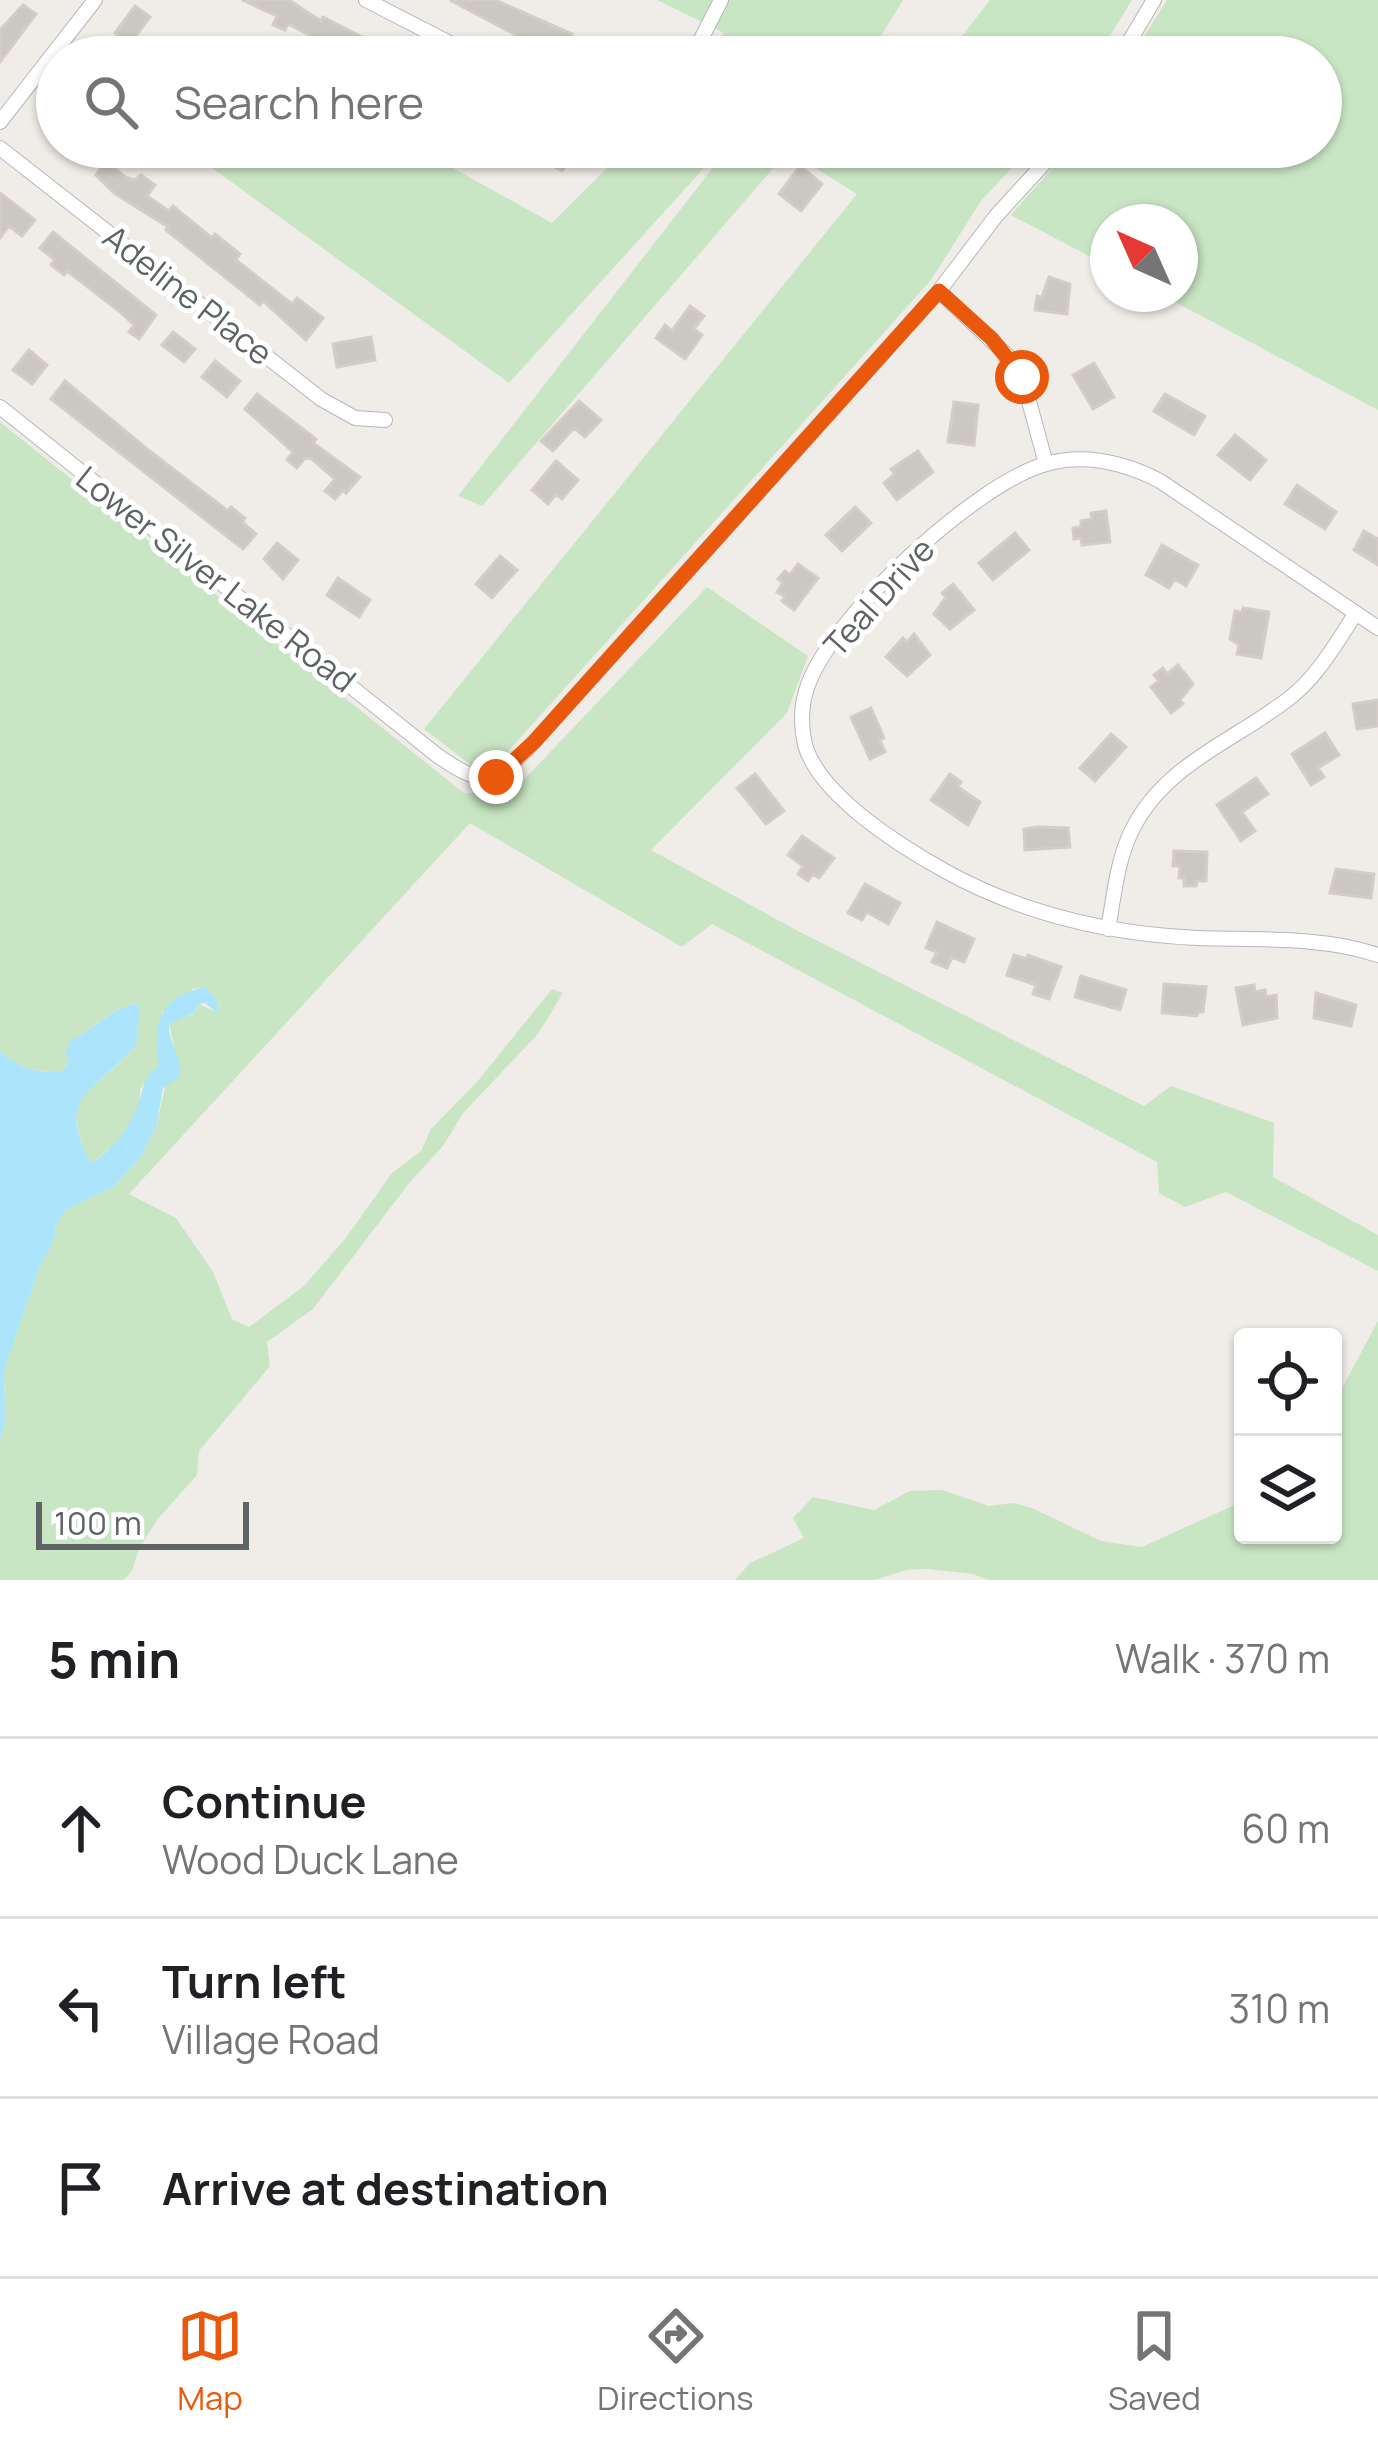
<!DOCTYPE html>
<html lang="en">
<head>
<meta charset="utf-8">
<style>
  body { margin:0; font-family:Manrope,sans-serif; background:#f2f2f2; color:#202124 }
  .controls { position:absolute; right:36px; bottom:36px; display:grid; overflow:hidden; border-radius:12px; box-shadow:0 3px 9px #0004 }
  .controls button { width:108px; height:108px; display:grid; place-items:center; padding:0; border:0; border-bottom:3px solid #e0e0e0; background:#fff; color:#202124; font:60px sans-serif }
  .compass { position:absolute; left:1090px; top:204px; width:108px; height:108px; border-radius:50%; background:#fff; box-shadow:0 3px 9px #0004; rotate:315deg }
  .scale { position:absolute; left:36px; bottom:30px; width:213px; box-sizing:border-box; padding-left:12px; border:6px solid #5e6366; border-top:0; font-size:33px; line-height:42px; white-space:nowrap; color:#5e6366; -webkit-text-stroke:9px #fff; paint-order:stroke }
  .stop { position:absolute; width:36px; height:36px; margin:-27px; border:9px solid #ea580c; border-radius:50%; background:#fff }
  .stop.end { background:#ea580c; border-color:#fff; box-shadow:0 3px 12px #0008 }
  .list { margin:0; padding:0; list-style:none }
  h2 { display:flex; justify-content:space-between; align-items:center; height:156px; margin:0; padding:0 48px; font-size:51px }
  h2 small { font-size:39px; font-weight:400; color:#757577 }
  .list li { display:grid; grid-template-columns:78px 1fr auto; gap:36px; align-items:center; box-sizing:border-box; height:180px; padding:0 48px; border-top:3px solid #e0e0e0 }
  .list b { display:block; font-size:45px; white-space:nowrap }
  .list p { margin:0; font-size:39px; white-space:nowrap; color:#757577 }
  .list em { font-size:39px; font-style:normal; color:#757577 }
  .icon { flex:none; width:66px; height:66px; fill:none; stroke:currentColor; stroke-width:2; stroke-linecap:round; stroke-linejoin:round }
  .map { position:relative; flex:none; width:1378px; height:1580px; overflow:hidden }
  .search { position:absolute; background:#fff; box-shadow:0 3px 9px #0004; left:36px; right:36px; top:36px; height:132px; display:flex; align-items:center; gap:30px; box-sizing:border-box; padding:0 42px; border-radius:66px; color:#757577; font-size:45px }
  .sheet { height:696px; background:#fff }
  nav { display:flex; justify-content:space-around; align-items:center; box-sizing:border-box; height:168px; border-top:3px solid #e0e0e0; background:#fff; font-size:33px; color:#757577 }
  nav a { display:grid; justify-items:center; gap:6px }
  nav .on { color:#ea580c }
  .map>svg:first-child { display:block }
</style>
</head>
<body>
<div class="map">
<svg width="1378" height="1580" viewBox="0 0 1378 1580">
  <rect width="100%" height="100%" fill="#f0ece7"/>
  <path fill="#c9e6c4" d="M 657,0 L 903,0 L 871,52 L 949,53 L 990,0 L 1132,0 L 1097,57 L 705,57 L 724,33 Z
    M 1167,0 L 1378,0 L 1378,410 L 1160,294 L 1180,294 L 1180,222 L 1108,222 L 1108,266 L 1011,215 L 1071,147 L 1321,147 L 1321,57 L 1131,57 Z
    M 183,147 L 415,147 L 552,223 L 628,147 L 723,147 L 509,383 Z
    M 729,147 L 1031,147 L 981,201 L 931,280 L 496,765 L 472,766 L 424,729 L 857,194 L 788,151 L 482,506 L 458,496 Z
    M 0,422 L 465,794 L 518,786 L 707,587 L 808,656 L 787,713 L 651,850 L 796,930 L 1144,1106 L 1171,1086 L 1274,1123 L 1273,1177 L 1378,1235 L 1378,1271 L 1226,1192 L 1185,1207 L 1159,1193 L 1157,1162 L 712,924 L 682,947 L 470,823 L 129,1194 L 176,1218 L 213,1272 L 232,1319 L 249,1327 L 304,1286 L 345,1239 L 392,1173 L 421,1151 L 431,1129 L 477,1082 L 552,989 L 563,993 L 538,1034 L 464,1112 L 443,1146 L 410,1182 L 313,1309 L 267,1342 L 270,1366 L 199,1451 L 197,1475 L 157,1520 L 139,1549 L 132,1571 L 123,1580 L 0,1580 L 0,1443 L 5,1419 L 4,1370 L 10,1351 L 40,1266 L 54,1241 L 56,1225 L 65,1210 L 113,1187 L 140,1158 L 156,1128 L 174,1046 L 169,1023 L 193,1014 L 199,1004 L 216,1012 L 217,1001 L 206,987 L 193,989 L 162,1012 L 159,1064 L 140,1089 L 140,1103 L 125,1134 L 91,1165 C 54,1085 94,1098 136,1045 L 140,1004 C 110,1005 96,1030 70,1041 L 68,1064 L 60,1072 C 37,1072 17,1068 0,1051 Z
    M 1378,1321 L 1378,1580 L 989,1580 L 973,1574 L 927,1569 L 907,1570 L 874,1580 L 735,1580 L 750,1563 L 804,1538 L 793,1518 L 813,1497 L 874,1510 L 910,1491 L 942,1490 L 989,1506 L 1013,1503 L 1032,1508 L 1101,1541 L 1142,1547 L 1243,1501 L 1243,1535 L 1333,1535 L 1333,1405 Z"/>
  <path fill="#abe4fb" d="M 206,987 L 217,1000 L 217,1013 L 205,1003 L 199,1004 L 193,1013 L 169,1024 C 168,1043 182,1055 180,1076 L 163,1088 L 156,1128 L 140,1158 L 113,1187 L 65,1210 L 56,1225 L 54,1241 L 40,1266 L 4,1370 L 5,1419 L 0,1443 L 0,1051 C 16,1067 37,1073 60,1072 L 68,1064 L 66,1053 L 70,1041 C 97,1029 112,1005 140,1004 L 136,1045 C 97,1092 52,1094 92,1164 C 112,1148 127,1133 137,1108 C 146,1085 139,1085 159,1064 C 152,1022 160,996 206,987 Z"/>
  <path fill="#cbc7c3" stroke="#d4cdc5" stroke-width="3" d="M 242,0 L 289,0 L 321,21 L 323,17 L 401,57 L 355,57 L 334,47 L 330,56 L 317,49 L 321,41 L 288,24 L 285,30 L 273,25 L 277,16 Z
    M 450,0 L 495,0 L 572,34 L 557,57 Z
    M 23,5 L 36,14 L 0,62 L 0,30 Z
    M 135,6 L 150,17 L 130,44 L 115,33 Z
    M 551,147 L 576,147 L 562,171 L 543,160 Z
    M 106,161 L 125,177 L 135,180 L 141,175 L 155,185 L 147,196 L 169,211 L 173,206 L 212,238 L 215,234 L 240,254 L 236,260 L 292,304 L 297,298 L 323,318 L 306,340 L 263,301 L 260,305 L 166,230 L 168,227 L 114,193 L 96,175 Z
    M 800,166 L 822,184 L 801,211 L 779,194 Z
    M 0,193 L 35,220 L 22,236 L 9,226 L 0,238 Z
    M 53,232 L 156,315 L 139,339 L 129,332 L 134,325 L 119,311 L 67,271 L 64,275 L 51,265 L 55,260 L 40,248 Z
    M 1049,277 L 1070,284 L 1067,314 L 1035,310 L 1037,296 L 1042,297 Z
    M 690,306 L 704,316 L 694,329 L 702,335 L 685,359 L 656,338 L 665,325 L 672,331 Z
    M 173,332 L 195,349 L 184,362 L 162,345 Z
    M 371,337 L 375,360 L 337,367 L 333,344 Z
    M 29,350 L 47,365 L 32,384 L 13,370 Z
    M 215,361 L 240,381 L 227,397 L 202,377 Z
    M 1094,363 L 1114,397 L 1093,409 L 1073,375 Z
    M 65,381 L 147,449 L 228,511 L 231,507 L 245,518 L 242,522 L 256,534 L 243,549 L 51,399 Z
    M 257,394 L 316,439 L 313,443 L 360,477 L 346,493 L 343,490 L 335,499 L 325,491 L 335,479 L 312,459 L 305,458 L 297,468 L 287,460 L 293,452 L 245,409 Z
    M 1165,394 L 1205,416 L 1194,435 L 1154,411 Z
    M 579,401 L 601,420 L 585,437 L 574,428 L 553,451 L 541,441 Z
    M 954,402 L 978,405 L 974,445 L 948,442 Z
    M 1235,435 L 1266,460 L 1250,480 L 1218,455 Z
    M 918,451 L 933,472 L 897,500 L 884,483 L 895,474 L 891,469 Z
    M 556,461 L 578,480 L 562,499 L 556,494 L 548,504 L 532,490 Z
    M 1297,485 L 1336,512 L 1325,529 L 1285,504 Z
    M 855,507 L 871,523 L 842,551 L 826,535 Z
    M 1106,511 L 1110,542 L 1082,545 L 1081,538 L 1074,539 L 1073,528 L 1081,527 L 1081,521 L 1092,519 L 1091,513 Z
    M 1364,531 L 1378,539 L 1378,565 L 1354,550 Z
    M 1015,533 L 1029,550 L 993,580 L 979,563 Z
    M 277,543 L 298,560 L 283,579 L 264,559 Z
    M 1162,545 L 1198,565 L 1186,586 L 1175,579 L 1169,588 L 1146,575 Z
    M 500,556 L 517,570 L 492,598 L 476,584 Z
    M 798,564 L 818,578 L 794,610 L 782,601 L 785,597 L 777,592 L 783,583 L 778,579 L 785,571 L 790,575 Z
    M 338,578 L 370,600 L 359,617 L 327,595 Z
    M 953,584 L 974,610 L 950,629 L 934,614 L 946,597 L 942,593 Z
    M 1243,608 L 1269,612 L 1261,658 L 1237,654 L 1239,645 L 1230,639 L 1235,611 L 1242,613 Z
    M 914,634 L 930,655 L 907,676 L 886,657 L 903,638 L 907,642 Z
    M 1178,665 L 1193,684 L 1180,700 L 1183,704 L 1171,713 L 1151,687 L 1159,681 L 1154,675 L 1163,668 L 1167,674 Z
    M 1378,700 L 1378,726 L 1357,729 L 1353,704 Z
    M 871,708 L 884,738 L 880,740 L 885,752 L 870,759 L 851,717 Z
    M 1325,733 L 1339,755 L 1318,768 L 1324,777 L 1311,785 L 1292,754 Z
    M 1111,734 L 1126,747 L 1095,781 L 1080,768 Z
    M 755,774 L 784,811 L 766,824 L 737,788 Z
    M 950,774 L 961,782 L 958,787 L 980,802 L 968,825 L 931,800 Z
    M 1256,778 L 1268,794 L 1242,812 L 1255,831 L 1241,841 L 1217,805 Z
    M 1038,827 L 1068,828 L 1070,847 L 1025,850 L 1024,829 Z
    M 802,836 L 834,858 L 819,878 L 813,874 L 808,881 L 798,874 L 803,866 L 788,855 Z
    M 1174,851 L 1207,852 L 1206,881 L 1197,881 L 1196,886 L 1184,886 L 1184,878 L 1179,878 L 1180,866 L 1173,866 Z
    M 1336,869 L 1374,874 L 1371,898 L 1330,893 Z
    M 865,884 L 900,903 L 888,924 L 867,912 L 862,920 L 848,913 Z
    M 937,922 L 974,939 L 964,962 L 952,957 L 947,968 L 932,962 L 937,952 L 926,948 Z
    M 1014,955 L 1026,959 L 1028,955 L 1061,967 L 1049,999 L 1033,994 L 1036,985 L 1007,975 Z
    M 1081,976 L 1126,990 L 1120,1010 L 1075,997 Z
    M 1164,984 L 1206,987 L 1203,1012 L 1198,1012 L 1197,1016 L 1162,1013 Z
    M 1254,985 L 1255,992 L 1265,990 L 1266,997 L 1276,995 L 1277,1018 L 1243,1025 L 1236,988 Z
    M 1316,993 L 1356,1005 L 1351,1026 L 1314,1018 Z"/>
  <g fill="none" stroke-linecap="round" stroke-linejoin="round">
    <g stroke="#b4b7ba" stroke-width="16">
      <path id="minor" d="M 366,0 L 477,57
        M 692,57 L 721,0
        M 1120,57 L 1154,0
        M 0,122 L 95,0
        M 0,148 L 321,399 L 355,418 L 385,420
        M 939,291 L 1013,361 L 1027,394 L 1046,464
        M 0,407 L 438,756 C 487,790 495,782 534,742 L 939,291 L 996,216 L 1059,147
        M 1378,628 L 1160,481 C 1125,463 1085,453 1046,464 C 976,483 826,621 806,691 C 801,708 801,727 805,745 C 820,796 900,846 945,871 C 1023,914 1109,934 1197,938 C 1257,940 1321,936 1378,955
        M 1108,929 C 1114,897 1117,860 1132,830 C 1164,765 1232,742 1287,700 C 1317,678 1336,643 1356,613"/>
    </g>
    <use href="#minor" stroke="#fff" stroke-width="14"/>
  </g>
  <g fill="none" stroke-linecap="round" stroke-linejoin="round">
    <path stroke="#ea580c" stroke-width="15" d="M 496,777 L 534,742 L 939,291 L 992,339 L 1022,377"/>
  </g>
  <g text-anchor="middle" stroke-width="10" stroke-linejoin="round" paint-order="stroke">
    <g font-size="33" fill="#5e6366" stroke="#fff">
      <text transform="translate(188 295) rotate(38)" y="12">Adeline Place</text>
      <text transform="translate(216 579) rotate(38)" y="12">Lower Silver Lake Road</text>
      <text transform="translate(879 597) rotate(-48)" y="12">Teal Drive</text>
    </g>
  </g>
</svg>
<div class="controls">
<button><svg class="icon" aria-label="locate" viewBox="0 0 24 24"><circle cx="12" cy="12" r="6"/><path d="M12 2v4M12 18v4M2 12h4M18 12h4"/></svg></button>
<button><svg class="icon" aria-label="layers" viewBox="0 0 24 24"><path d="M12 4l9 5-9 5-9-5zM3 14l9 5 9-5"/></svg></button>
</div>
<svg class="compass" viewBox="-18 -18 36 36"><path d="M0-13l5 13h-10z" fill="#e53935"/><path d="M0 13l5-13h-10z" fill="#757577"/></svg>
<div class="scale">100 m</div>
<div class="stop" style="left:1022px;top:377px"></div>
<div class="stop end" style="left:496px;top:777px"></div>
<div class="search"><svg class="icon" aria-label="search" viewBox="0 0 24 24"><circle cx="10" cy="10" r="6"/><path d="M15 15l6 6"/></svg>Search here</div>
</div>
<section class="sheet">
<h2>5 min<small>Walk · 370 m</small></h2>
<ul class="list">
<li><svg class="icon" aria-label="ahead" viewBox="0 0 24 24"><path d="M12 20V5M6 11l6-6 6 6"/></svg><div><b>Continue</b><p>Wood Duck Lane</p></div><em>60 m</em></li>
<li><svg class="icon" aria-label="left" viewBox="0 0 24 24"><path d="M17 20v-9H6M10 6l-5 5 5 5"/></svg><div><b>Turn left</b><p>Village Road</p></div><em>310 m</em></li>
<li><svg class="icon" aria-label="arrive" viewBox="0 0 24 24"><path d="M6 21V4h12l-3 4 3 4H6"/></svg><div><b>Arrive at destination</b></div></li>
</ul>
</section>
<nav>
<a class="on"><svg class="icon" aria-label="map" viewBox="0 0 24 24"><path d="M3 6l6-2 6 2 6-2v14l-6 2-6-2-6 2zM9 4v14M15 6v14"/></svg>Map</a>
<a><svg class="icon" aria-label="directions" viewBox="0 0 24 24"><path d="M12 3l9 9-9 9-9-9zM9 14v-3h6M13 9l2 2-2 2"/></svg>Directions</a>
<a><svg class="icon" aria-label="saved" viewBox="0 0 24 24"><path d="M7 4h10v16l-5-4-5 4z"/></svg>Saved</a>
</nav>
</body>
</html>
